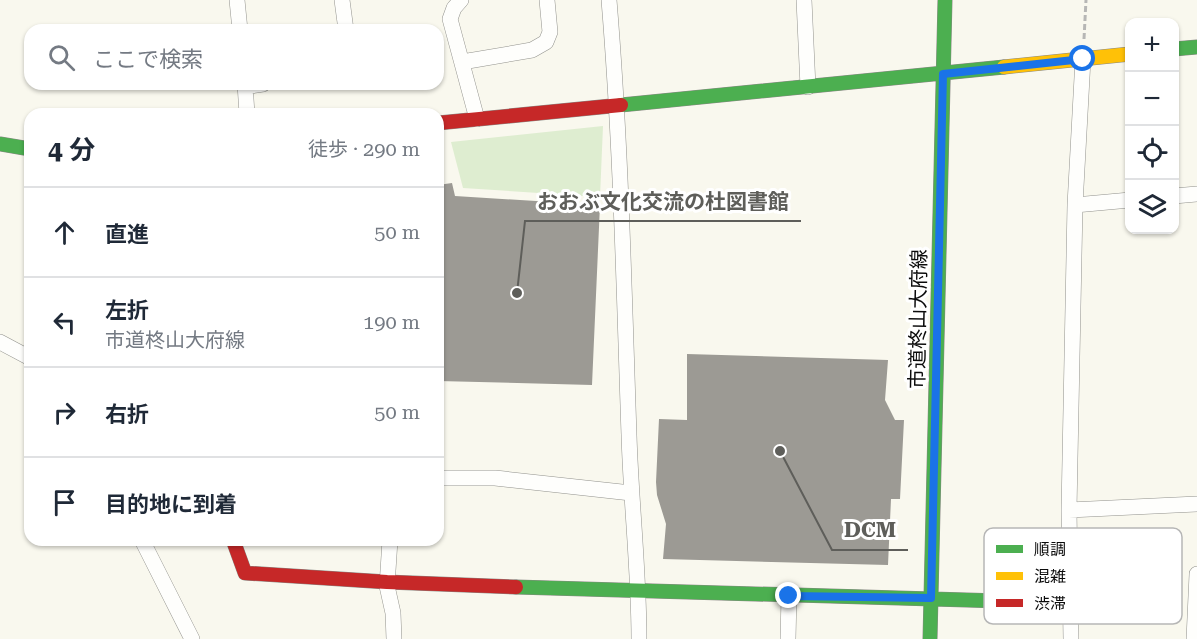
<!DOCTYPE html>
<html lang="ja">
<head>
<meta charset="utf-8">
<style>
  body { margin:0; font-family:"Roboto Serif","Noto Sans JP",serif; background:#f2f2f3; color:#1f2937 }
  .controls { position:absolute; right:18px; top:18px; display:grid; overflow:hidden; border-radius:12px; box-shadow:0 2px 4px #0004 }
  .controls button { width:54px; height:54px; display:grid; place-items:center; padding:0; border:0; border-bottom:2px solid #e0e1e3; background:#fff; color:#1f2937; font:30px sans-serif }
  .stop { position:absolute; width:18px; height:18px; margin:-14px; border:4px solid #1a73e8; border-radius:50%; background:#fff }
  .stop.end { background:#1a73e8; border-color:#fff; box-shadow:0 2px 6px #0008 }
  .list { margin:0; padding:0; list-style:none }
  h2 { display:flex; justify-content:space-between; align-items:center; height:78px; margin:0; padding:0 24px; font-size:26px }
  h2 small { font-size:20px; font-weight:400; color:#747a83 }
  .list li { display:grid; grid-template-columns:39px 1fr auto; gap:18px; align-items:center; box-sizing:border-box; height:90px; padding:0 24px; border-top:2px solid #e0e1e3 }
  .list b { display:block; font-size:22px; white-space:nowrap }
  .list p { margin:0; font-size:20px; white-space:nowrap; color:#747a83 }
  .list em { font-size:20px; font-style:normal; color:#747a83 }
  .icon { flex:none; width:33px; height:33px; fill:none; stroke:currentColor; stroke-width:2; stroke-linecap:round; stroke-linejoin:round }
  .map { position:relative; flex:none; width:1197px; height:639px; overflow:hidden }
  .search { position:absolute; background:#fff; box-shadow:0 2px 4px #0004; left:24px; top:24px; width:420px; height:66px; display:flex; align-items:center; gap:15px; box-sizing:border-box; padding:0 21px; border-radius:18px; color:#747a83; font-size:22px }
  .panel { position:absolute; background:#fff; box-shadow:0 2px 4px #0004; left:24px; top:108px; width:420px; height:438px; border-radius:18px }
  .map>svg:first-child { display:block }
</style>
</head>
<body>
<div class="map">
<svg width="1197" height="639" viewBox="0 0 1197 639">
  <rect width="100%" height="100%" fill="#f9f8ee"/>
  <path fill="#deedd0" d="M 603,126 L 600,197 L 463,188 L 451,142 Z"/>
  <path fill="#9c9a94" d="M 452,183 L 455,196 L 600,205 L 592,385 L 438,381 L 438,185 Z
    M 687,354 L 888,360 L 885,400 L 895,420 L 904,420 L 900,499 L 891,499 L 888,565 L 663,559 L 666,524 L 657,495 L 656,482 L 659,419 L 687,420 Z"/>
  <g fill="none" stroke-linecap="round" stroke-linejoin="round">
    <g stroke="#92928d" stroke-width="16">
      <path id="street" d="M 237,0 L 240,30
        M 342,0 L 346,30
        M 461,0 L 454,8 L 450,19 L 477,119
        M 609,0 C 621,145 624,290 629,435 C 631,503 639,571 639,639
        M 804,0 L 808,87
        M 462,62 L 532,50 L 546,42 L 550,32 L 547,0
        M 245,84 L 247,114
        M 245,87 L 263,84
        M 1174,196 L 1197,194
        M 1075,205 L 1130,200
        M 0,342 L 30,358
        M 438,478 L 495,478 L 631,493
        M 1069,510 L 1197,504
        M 142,540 L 192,639
        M 390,540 L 387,586 L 393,613 L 394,639
        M 788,639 L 789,596
        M 1071,639 L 1069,510 L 1075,205 L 1083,59
        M 1194,639 L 1197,574"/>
    </g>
    <g stroke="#898884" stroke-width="15">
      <path id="fast" d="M 1174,49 L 1197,47
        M 621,105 L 1004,67
        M 0,144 L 30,149
        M 516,587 L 1071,603
        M 930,639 L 945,0"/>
    </g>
    <g stroke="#898884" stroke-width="15">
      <path id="slow" d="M 1004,67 L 1130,54"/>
    </g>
    <g stroke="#898884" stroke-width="15">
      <path id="jam" d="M 438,123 L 621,105
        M 233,540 L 245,573 L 387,582 L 516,587"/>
    </g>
    <path stroke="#b7b7b5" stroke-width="3" stroke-dasharray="6 3" stroke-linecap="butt" d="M 1084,39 L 1086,0"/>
    <use href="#street" stroke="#fefefc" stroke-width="15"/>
    <use href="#fast" stroke="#4caf50" stroke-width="14"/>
    <use href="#slow" stroke="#ffc107" stroke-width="14"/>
    <use href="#jam" stroke="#c62828" stroke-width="14"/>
  </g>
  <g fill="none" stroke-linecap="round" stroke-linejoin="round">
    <path stroke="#1a73e8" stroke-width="8" d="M 789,596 L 931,598 L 943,74 L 1083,59"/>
  </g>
  <g text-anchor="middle" stroke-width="6" stroke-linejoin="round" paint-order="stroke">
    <g font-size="20" fill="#0b0b0b" stroke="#fff">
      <text transform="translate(918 319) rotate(-89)" y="7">市道柊山大府線</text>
    </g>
  </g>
  <rect x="984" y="528" width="198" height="96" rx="9" fill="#fff" stroke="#b6b6b6" stroke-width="1.5"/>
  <rect x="996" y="545" width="27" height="8" fill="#4caf50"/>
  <rect x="996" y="572" width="27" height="8" fill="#ffc107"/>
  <rect x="996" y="599" width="27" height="8" fill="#c62828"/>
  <g font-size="16" fill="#0b0b0b">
    <text x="1034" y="555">順調</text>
    <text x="1034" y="582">混雑</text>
    <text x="1034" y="609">渋滞</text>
  </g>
  <path fill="none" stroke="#5e5e5a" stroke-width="2" d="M517 293L525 221H801M780 451L832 550H908"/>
  <g fill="#5e5e5a" stroke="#fff" stroke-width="2">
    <circle cx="517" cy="293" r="6"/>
    <circle cx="780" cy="451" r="6"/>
  </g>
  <g font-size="21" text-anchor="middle" font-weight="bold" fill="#5e5e5a" stroke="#fff" stroke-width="6" stroke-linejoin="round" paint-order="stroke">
    <text x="663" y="209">おおぶ文化交流の杜図書館</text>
    <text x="870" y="537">DCM</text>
  </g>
</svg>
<div class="controls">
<button>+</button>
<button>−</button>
<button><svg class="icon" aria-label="locate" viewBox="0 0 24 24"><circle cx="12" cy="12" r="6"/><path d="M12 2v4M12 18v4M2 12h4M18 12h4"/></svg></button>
<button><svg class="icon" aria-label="layers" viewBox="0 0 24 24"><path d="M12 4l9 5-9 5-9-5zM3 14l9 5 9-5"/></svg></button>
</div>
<div class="stop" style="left:1083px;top:59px"></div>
<div class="stop end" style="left:789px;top:596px"></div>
<div class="search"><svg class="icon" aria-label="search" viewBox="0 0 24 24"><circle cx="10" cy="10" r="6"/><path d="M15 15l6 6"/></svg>ここで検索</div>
<section class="panel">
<h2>4 分<small>徒歩 · 290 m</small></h2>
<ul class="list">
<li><svg class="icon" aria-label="ahead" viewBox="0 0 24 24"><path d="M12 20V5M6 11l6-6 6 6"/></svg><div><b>直進</b></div><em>50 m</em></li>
<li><svg class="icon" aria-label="left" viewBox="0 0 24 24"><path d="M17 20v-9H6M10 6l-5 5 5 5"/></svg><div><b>左折</b><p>市道柊山大府線</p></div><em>190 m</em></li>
<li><svg class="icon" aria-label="right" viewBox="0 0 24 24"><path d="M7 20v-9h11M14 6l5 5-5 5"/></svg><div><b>右折</b></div><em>50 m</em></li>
<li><svg class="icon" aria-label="arrive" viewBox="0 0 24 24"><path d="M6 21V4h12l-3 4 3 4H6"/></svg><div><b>目的地に到着</b></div></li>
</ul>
</section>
</div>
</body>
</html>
